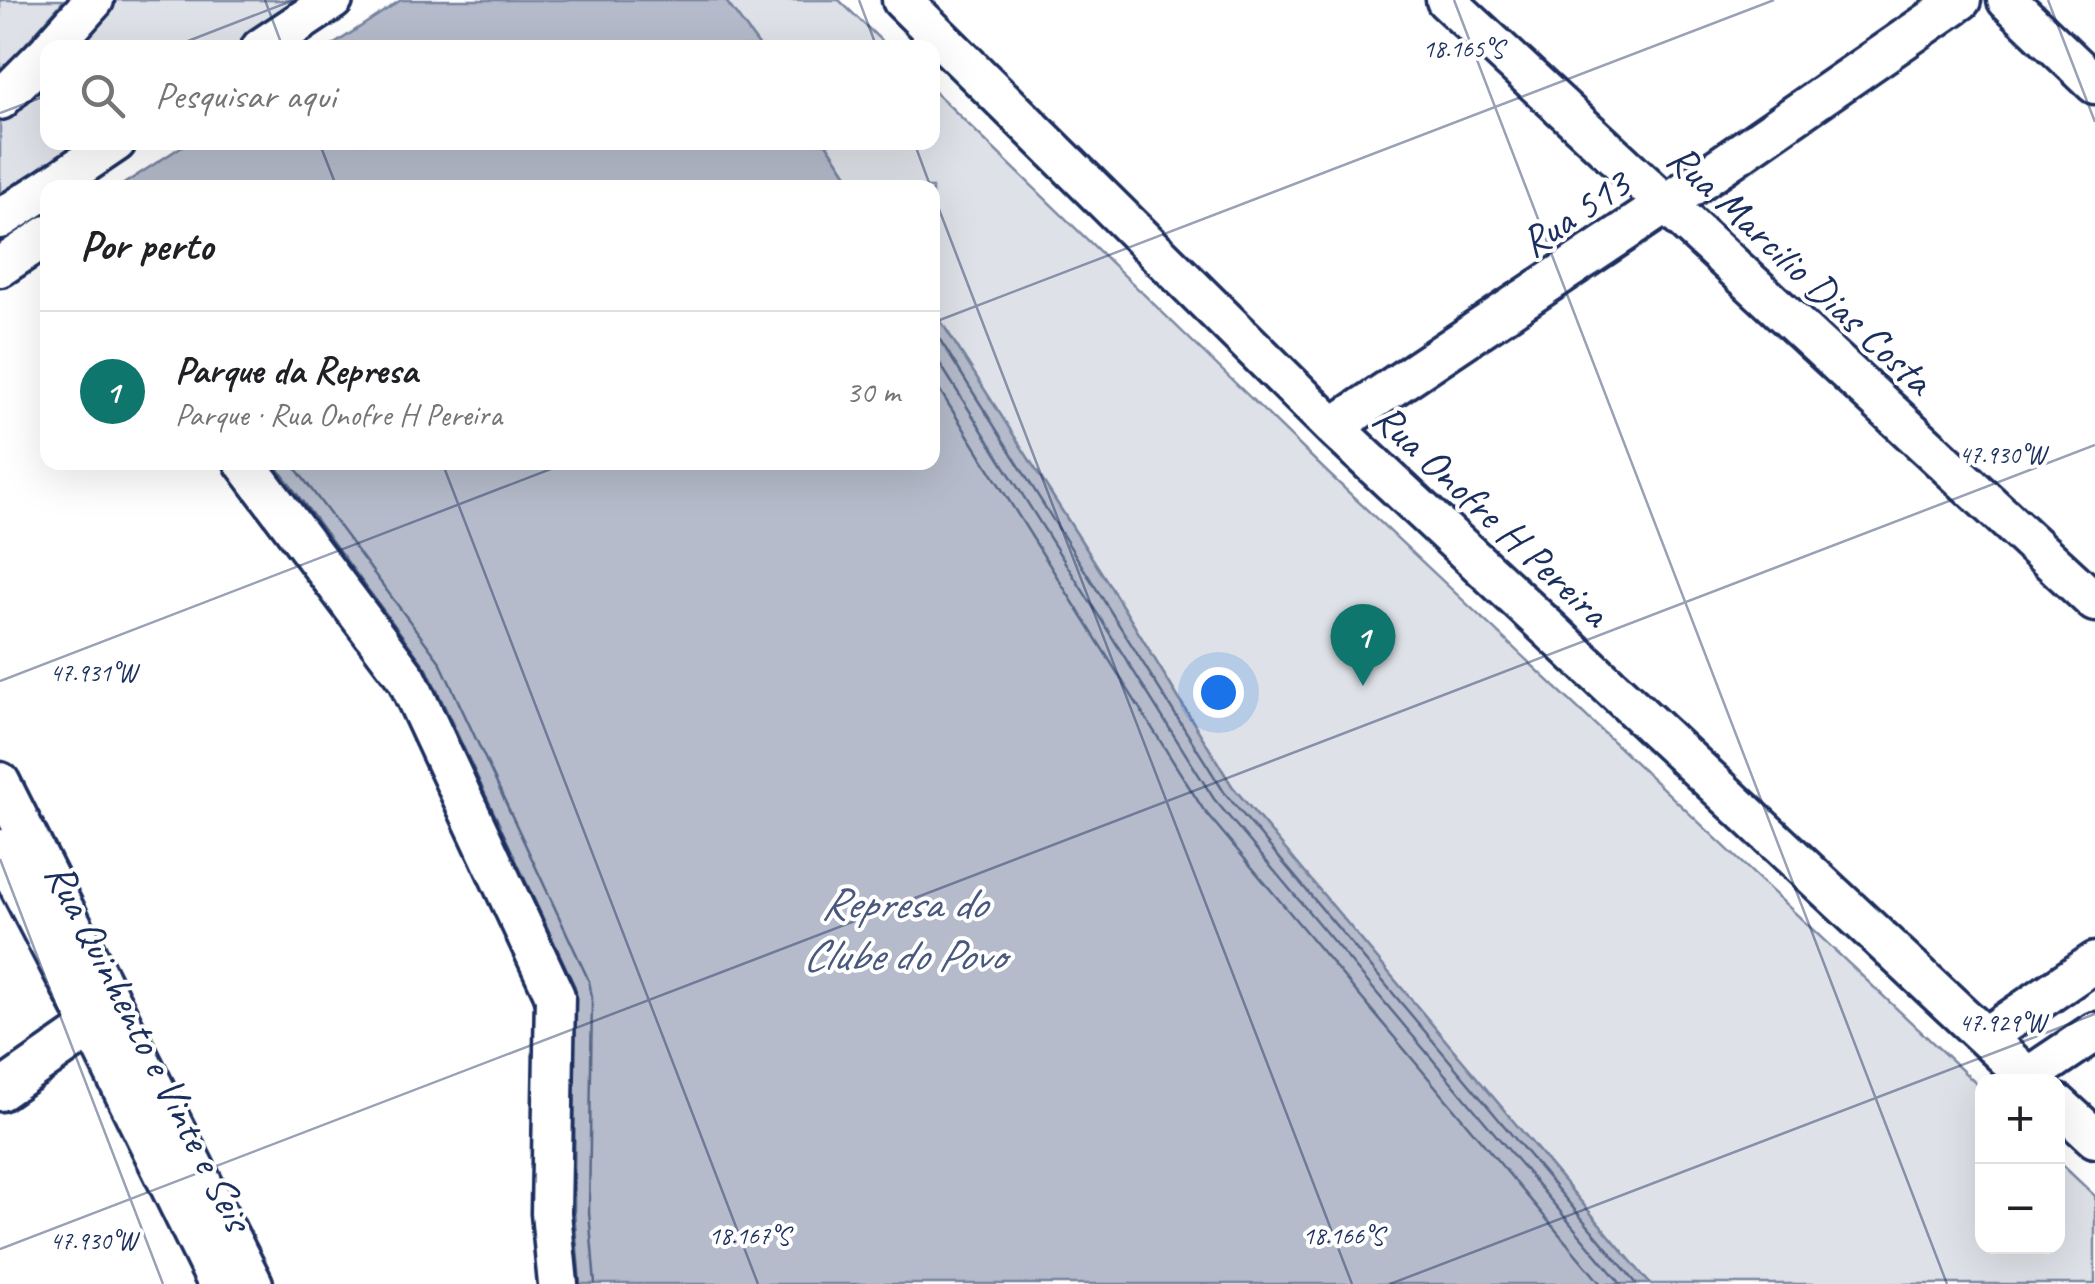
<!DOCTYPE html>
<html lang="pt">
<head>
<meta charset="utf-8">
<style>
  body { margin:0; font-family:Caveat,sans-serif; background:#f6f6f6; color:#202124 }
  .controls { position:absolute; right:30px; bottom:30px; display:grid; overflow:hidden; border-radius:20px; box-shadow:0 10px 40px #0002 }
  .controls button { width:90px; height:90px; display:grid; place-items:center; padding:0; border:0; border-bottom:2px solid #e0e0e0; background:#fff; color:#202124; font:50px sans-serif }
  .you { position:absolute; left:1218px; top:692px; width:35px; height:35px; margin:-25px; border:8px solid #fff; border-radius:50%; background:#1a73e8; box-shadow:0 0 0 15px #1a73e833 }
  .badge { display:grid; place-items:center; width:65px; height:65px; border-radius:50%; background:#0f766e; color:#fff; font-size:32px; font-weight:700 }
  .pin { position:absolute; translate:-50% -82px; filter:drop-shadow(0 2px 5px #0008) }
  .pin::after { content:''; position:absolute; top:52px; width:35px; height:30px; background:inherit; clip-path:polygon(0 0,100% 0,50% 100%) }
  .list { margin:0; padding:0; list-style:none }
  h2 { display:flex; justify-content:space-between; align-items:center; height:130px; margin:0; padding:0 40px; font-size:42px }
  h2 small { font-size:32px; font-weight:400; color:#757577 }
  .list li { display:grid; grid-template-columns:65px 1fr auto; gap:30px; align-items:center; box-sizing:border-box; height:160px; padding:0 40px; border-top:2px solid #e0e0e0 }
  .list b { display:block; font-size:38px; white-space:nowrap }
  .list p { margin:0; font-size:32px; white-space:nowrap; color:#757577 }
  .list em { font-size:32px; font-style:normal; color:#757577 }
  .icon { flex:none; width:55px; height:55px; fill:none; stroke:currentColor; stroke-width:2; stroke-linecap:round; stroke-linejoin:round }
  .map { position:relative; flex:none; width:2095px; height:1284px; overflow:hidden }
  .search { position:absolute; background:#fff; box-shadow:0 10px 40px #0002; left:40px; top:40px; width:900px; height:110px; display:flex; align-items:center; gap:25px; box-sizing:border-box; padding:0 35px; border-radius:20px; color:#757577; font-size:38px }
  .panel { position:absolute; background:#fff; box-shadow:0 10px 40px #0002; left:40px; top:180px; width:900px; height:290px; border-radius:20px }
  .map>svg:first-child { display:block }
</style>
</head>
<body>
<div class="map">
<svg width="2095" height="1284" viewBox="0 0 2095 1284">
  <rect width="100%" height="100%" fill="#fff"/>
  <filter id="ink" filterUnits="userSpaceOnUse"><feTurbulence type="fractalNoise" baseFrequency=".01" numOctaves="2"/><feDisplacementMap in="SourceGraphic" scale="20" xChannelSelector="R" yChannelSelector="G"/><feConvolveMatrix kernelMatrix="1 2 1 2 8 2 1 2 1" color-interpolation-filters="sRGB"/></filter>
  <g filter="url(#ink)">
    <path fill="#dee1e7" stroke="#7c88a2" stroke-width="2.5" d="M 0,0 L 64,0 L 0,73 Z
      M 94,0 L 333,0 L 261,47 L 51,48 Z
      M 725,0 L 839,0 L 888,47 L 760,47 Z
      M 47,52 L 48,142 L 116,143 L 0,219 L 0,100 Z
      M 933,90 L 1328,473 L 1982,1089 L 1982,1246 L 2058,1246 L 2058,1161 L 2095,1196 L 2095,1284 L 1650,1284 L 1232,786 L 1110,586 L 933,309 L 932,188 L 855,187 L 826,143 L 932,142 Z"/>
    <path fill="#b5bbca" stroke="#77839f" stroke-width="2.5" d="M 401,0 L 725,0 L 760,47 L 330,47 Z
      M 187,143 L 826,143 L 855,187 L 119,187 Z
      M 933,309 L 1110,586 L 1232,786 L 1650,1284 L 558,1284 L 555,996 L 407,679 L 244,463 L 932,462 Z"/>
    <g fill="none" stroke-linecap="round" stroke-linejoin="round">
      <path stroke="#596789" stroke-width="2.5" d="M 932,327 L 1224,792 L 1637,1284
        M 932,351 L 1214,799 L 1621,1284
        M 932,378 L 1203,809 L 1601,1284
        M 273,462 L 427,669 L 575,987 L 574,1212 L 580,1284
        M 291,462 L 440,662 L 589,981 L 592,997 L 589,1212 L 595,1284"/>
      <g stroke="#1b2f5e" stroke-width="45">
        <path id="minor" d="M 902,0 L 1333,427 L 2033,1082
          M 1446,0 L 2095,602
          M 2007,0 L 2095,84
          M 51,48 L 94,0
          M 261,48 L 333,0
          M 0,100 L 48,52
          M 48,188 L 116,142
          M 0,219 L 48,188
          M 0,267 L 48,235
          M 1333,427 L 1666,204 L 1961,0
          M 244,462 L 407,679 L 555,996 L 551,1213 L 558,1284
          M 0,782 L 253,1284
          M 0,849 L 92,1027 L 218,1284
          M 1985,1037 L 2095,962
          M 2028,1077 L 2095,1032
          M 0,1091 L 92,1027
          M 2058,1104 L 2095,1138"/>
      </g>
      <use href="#minor" stroke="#fff" stroke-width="38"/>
    </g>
  </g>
  <path fill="none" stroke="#1b2f5e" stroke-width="2.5" stroke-opacity="0.45" d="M 265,0 L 283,48M 859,0 L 877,48M 1454,0 L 1947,1284M 2048,0 L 2095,122M 170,48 L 294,0M 0,113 L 48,95M 319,142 L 337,188M 914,142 L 931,188M 932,191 L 1352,1284M 932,323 L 1774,0M 442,462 L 758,1284M 0,681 L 569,462M 0,859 L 163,1284M 0,1249 L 2095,445M 1390,1284 L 2095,1014"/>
  <g text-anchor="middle" stroke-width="8" stroke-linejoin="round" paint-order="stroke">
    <g font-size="42" fill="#1b2f5e" stroke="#fff">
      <text transform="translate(1574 212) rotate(-34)" y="15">Rua 513</text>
      <text transform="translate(1801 268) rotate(43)" y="15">Rua Marcilio Dias Costa</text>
      <text transform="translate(1492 514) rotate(43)" y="15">Rua Onofre H Pereira</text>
      <text transform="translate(150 1046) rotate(63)" y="15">Rua Quinhento e Vinte e Seis</text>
    </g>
    <g font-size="45" font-style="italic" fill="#49597e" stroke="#fff">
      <text x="903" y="918">Represa do<tspan x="903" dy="52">Clube do Povo</tspan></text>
    </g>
  </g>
  <g font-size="25" text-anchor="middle" fill="#1b2f5e" stroke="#fff" stroke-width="8" stroke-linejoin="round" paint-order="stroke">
    <text x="1463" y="57">18.165°S</text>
    <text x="2002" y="463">47.930°W</text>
    <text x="93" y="681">47.931°W</text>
    <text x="2002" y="1031">47.929°W</text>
    <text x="749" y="1244">18.167°S</text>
    <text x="1343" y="1244">18.166°S</text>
    <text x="93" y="1249">47.930°W</text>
  </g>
</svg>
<div class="controls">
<button>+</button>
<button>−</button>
</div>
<div class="you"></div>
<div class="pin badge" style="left:1363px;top:686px">1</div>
<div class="search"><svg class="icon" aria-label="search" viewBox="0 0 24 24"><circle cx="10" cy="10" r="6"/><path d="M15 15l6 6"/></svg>Pesquisar aqui</div>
<section class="panel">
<h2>Por perto<small></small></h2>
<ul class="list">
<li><span class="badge">1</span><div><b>Parque da Represa</b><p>Parque · Rua Onofre H Pereira</p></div><em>30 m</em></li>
</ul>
</section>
</div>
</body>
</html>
